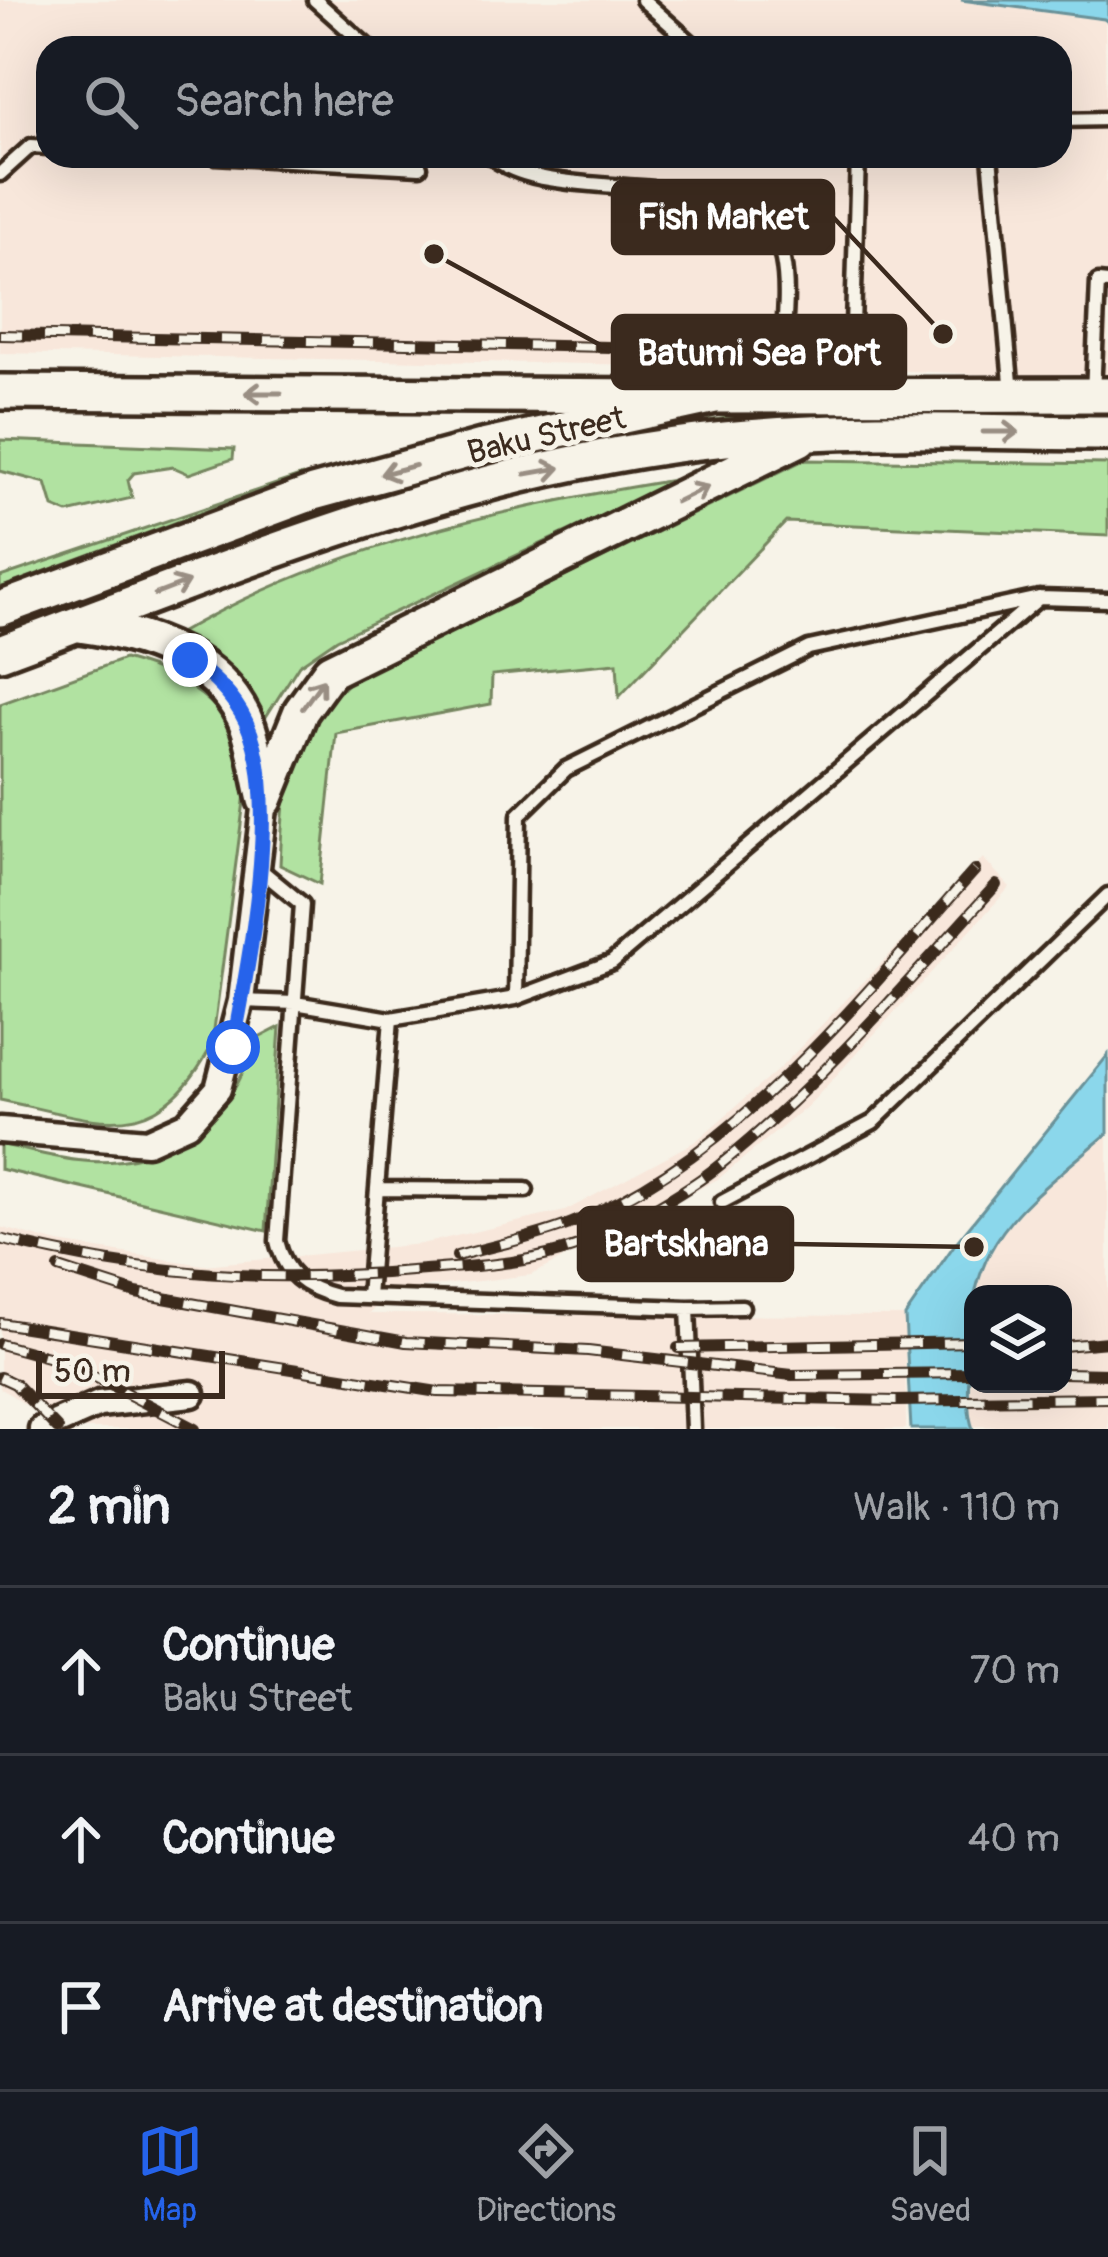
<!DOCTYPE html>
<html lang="en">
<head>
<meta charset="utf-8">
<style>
  body { margin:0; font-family:Pangolin,sans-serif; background:#242831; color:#f1f3f6 }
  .controls { position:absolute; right:36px; bottom:36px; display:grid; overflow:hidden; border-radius:24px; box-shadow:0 12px 48px #0002 }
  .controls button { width:108px; height:108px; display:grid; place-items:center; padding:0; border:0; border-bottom:3px solid #363941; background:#171b24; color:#f1f3f6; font:60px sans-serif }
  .scale { position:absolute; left:36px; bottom:30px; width:189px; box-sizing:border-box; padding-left:12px; border:6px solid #3b2a1e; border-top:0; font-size:33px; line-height:42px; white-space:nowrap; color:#3b2a1e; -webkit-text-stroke:9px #f7f3e8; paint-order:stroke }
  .stop { position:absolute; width:36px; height:36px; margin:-27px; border:9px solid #2563eb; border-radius:50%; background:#fff }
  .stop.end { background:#2563eb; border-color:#fff; box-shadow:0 3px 12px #0008 }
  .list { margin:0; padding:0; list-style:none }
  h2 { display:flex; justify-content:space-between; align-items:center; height:156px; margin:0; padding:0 48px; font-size:51px }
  h2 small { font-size:39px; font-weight:400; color:#9ea1a6 }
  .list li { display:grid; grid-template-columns:78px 1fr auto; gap:36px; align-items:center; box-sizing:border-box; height:168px; padding:0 48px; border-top:3px solid #363941 }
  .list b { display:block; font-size:45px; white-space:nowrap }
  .list p { margin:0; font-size:39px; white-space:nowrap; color:#9ea1a6 }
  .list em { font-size:39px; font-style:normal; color:#9ea1a6 }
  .icon { flex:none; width:66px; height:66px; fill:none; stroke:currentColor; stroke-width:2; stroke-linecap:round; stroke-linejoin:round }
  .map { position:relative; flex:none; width:1108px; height:1429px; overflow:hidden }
  .search { position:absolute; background:#171b24; box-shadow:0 12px 48px #0002; left:36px; right:36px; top:36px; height:132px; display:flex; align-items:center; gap:30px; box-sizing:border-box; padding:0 42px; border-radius:36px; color:#9ea1a6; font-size:45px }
  .sheet { height:660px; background:#171b24 }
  nav { display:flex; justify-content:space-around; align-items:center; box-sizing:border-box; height:168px; border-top:3px solid #363941; background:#171b24; font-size:33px; color:#9ea1a6 }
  nav a { display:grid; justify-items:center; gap:6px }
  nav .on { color:#2563eb }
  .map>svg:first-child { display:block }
</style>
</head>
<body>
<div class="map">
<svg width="1108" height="1429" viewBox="0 0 1108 1429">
  <rect width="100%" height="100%" fill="#f7f3e8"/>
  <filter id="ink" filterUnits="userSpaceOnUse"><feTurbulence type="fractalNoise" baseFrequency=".00833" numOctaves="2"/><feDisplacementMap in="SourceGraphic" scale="24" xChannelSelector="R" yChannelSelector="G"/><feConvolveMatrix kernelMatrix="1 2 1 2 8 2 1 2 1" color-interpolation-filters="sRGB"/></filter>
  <g filter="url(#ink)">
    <path fill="#f8e7db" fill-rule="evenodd" d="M 0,0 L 961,0 L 1105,19 L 1108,380 L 866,369 L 0,353 ZM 48,48 L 1060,48 L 1060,156 L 48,156 Z
      M 983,858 L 1010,887 L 808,1106 L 718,1179 L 531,1275 L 390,1291 L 369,1314 L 905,1316 L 906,1429 L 50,1429 L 40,1414 L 0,1388 L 0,1227 L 58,1243 L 204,1265 L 421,1244 L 565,1211 L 696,1141 L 780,1068 Z
      M 1108,1133 L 1108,1429 L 970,1426 L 968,1316 L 973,1297 L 973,1384 L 1063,1384 L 1063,1294 L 974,1294 L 984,1252 L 1040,1191 Z"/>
    <path fill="#b1e2a1" stroke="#768660" stroke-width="3" d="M 793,409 L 1014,409 L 1013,418 L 722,429 L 0,644 L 0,633 L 417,478 L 574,439 Z
      M 0,440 L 234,449 L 233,459 L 189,474 L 173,467 L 134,473 L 128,480 L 132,498 L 68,513 L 53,507 L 46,483 L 0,471 Z
      M 804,460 L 1108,464 L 1108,536 L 786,522 L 619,697 L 617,663 L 492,675 L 491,704 L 336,733 L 320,884 L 280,865 C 284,779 286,745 349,682 Z
      M 303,475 L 0,588 L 0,577 Z
      M 680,479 L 337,639 L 299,665 L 262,723 C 254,679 212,654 176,635 C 327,547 509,506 680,479 Z
      M 124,659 C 183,675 237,707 248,771 L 212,1045 C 155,1151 101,1121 0,1100 L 0,704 Z
      M 280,1027 L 266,1231 L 0,1169 L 0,1144 C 28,1150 56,1159 84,1161 C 163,1169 238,1118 253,1041 Z"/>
    <path fill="#8bd7eb" stroke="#6b9299" stroke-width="3" d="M 961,0 L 1108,0 L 1108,22 L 1104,19 Z
      M 1108,1055 L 1108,1133 C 1017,1211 967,1237 969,1365 C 969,1385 966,1410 973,1429 L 911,1429 L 905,1316 L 955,1244 Z"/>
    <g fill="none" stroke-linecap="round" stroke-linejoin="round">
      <g stroke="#3b2a1e" stroke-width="21">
        <path id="service" d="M 315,0 L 369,48
          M 643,0 L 697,48
          M 1060,120 L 1108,119
          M 215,156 L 420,167
          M 491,156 C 558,213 760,152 783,260 C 790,295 782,337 782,373 L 789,389
          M 990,156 L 1012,393
          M 0,174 L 31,146 L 48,147
          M 1093,393 L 1098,282 L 1108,283
          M 851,394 L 858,156
          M 257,867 L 302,904 L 277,1241 C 285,1274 304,1288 336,1296 L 688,1308 L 693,1429
          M 516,998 L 519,815 L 566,769 L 809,648 L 1039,598 L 1108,600
          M 241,1001 L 295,1003 L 391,1019 L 516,998 L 612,962 L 1039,598
          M 377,1189 L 526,1190
          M 722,1202 L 873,1122 L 1108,895
          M 368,1297 L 391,1019
          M 688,1308 L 742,1307"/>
      </g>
      <g stroke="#3b2a1e" stroke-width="33">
        <path id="minor" d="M 0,1130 L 147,1142 L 187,1124 L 218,1089 L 241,1001 L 265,800
          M 42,1429 L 99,1404 L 192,1394"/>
      </g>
      <g stroke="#3b2a1e" stroke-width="42">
        <path id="secondary" d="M 0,392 L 655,396
          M 0,609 L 313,493 L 482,447 L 716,396 L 1108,395
          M 79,625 C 144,634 222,658 248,727 C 256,750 259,776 265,800
          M 0,653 C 237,565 470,465 725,439 C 852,426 981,432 1108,433
          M 265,800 L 301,711 L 330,671 L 800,439"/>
      </g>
      <use href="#service" stroke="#f7f3e8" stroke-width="12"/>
      <use href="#minor" stroke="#f7f3e8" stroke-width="24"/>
      <use href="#secondary" stroke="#f7f3e8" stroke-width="33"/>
      <g stroke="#3b2a1e" stroke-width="12">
        <path id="rail" d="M 0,335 L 764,350
          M 0,1239 C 151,1277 271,1283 425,1270 C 477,1266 529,1264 578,1246 C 618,1231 688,1191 721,1164 C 823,1082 908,981 996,885
          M 457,1256 C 495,1245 535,1238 572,1223 C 737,1158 860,998 975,870
          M 59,1268 L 136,1293 L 406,1342 L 588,1351 L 792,1375 L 973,1373
          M 0,1323 L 438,1392 L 896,1401 L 1108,1398
          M 0,1344 L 66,1362 L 195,1429
          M 1063,1346 L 1108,1342
          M 678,1348 L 973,1342
          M 1063,1373 L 1108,1374
          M 0,1377 L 15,1384 L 58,1429"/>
      </g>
      <use href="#rail" stroke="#f7f3e8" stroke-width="8" stroke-dasharray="22" stroke-linecap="butt"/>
    </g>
    <defs><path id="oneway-shaft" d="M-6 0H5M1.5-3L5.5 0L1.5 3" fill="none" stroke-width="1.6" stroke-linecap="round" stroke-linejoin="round" transform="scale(3)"/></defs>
    <g stroke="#998e83">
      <use href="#oneway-shaft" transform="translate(263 393) rotate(-180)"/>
      <use href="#oneway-shaft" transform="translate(1001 432)"/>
      <use href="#oneway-shaft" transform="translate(398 470) rotate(165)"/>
      <use href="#oneway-shaft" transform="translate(543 471) rotate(-10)"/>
      <use href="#oneway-shaft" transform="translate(692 494) rotate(-26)"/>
      <use href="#oneway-shaft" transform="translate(172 588) rotate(-21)"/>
      <use href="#oneway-shaft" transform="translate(313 694) rotate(-54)"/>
    </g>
  </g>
  <g fill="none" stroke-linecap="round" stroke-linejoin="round" filter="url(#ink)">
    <path stroke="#2563eb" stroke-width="15" d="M 190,660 C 213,677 233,695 246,722 C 283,799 248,962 233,1047"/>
  </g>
  <g text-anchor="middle" stroke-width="10" stroke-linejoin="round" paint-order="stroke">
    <g font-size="33" fill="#3b2a1e" stroke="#f7f3e8">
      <text transform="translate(546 434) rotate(-13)" y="12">Baku Street</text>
    </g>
  </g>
  <path fill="none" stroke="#3b2a1e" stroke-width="4.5" d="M943 334L833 217M434 254L613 352M974 1247L792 1244"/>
  <g fill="#3b2a1e" stroke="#f7f3e8" stroke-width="4.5">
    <circle cx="943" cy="334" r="12"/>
    <circle cx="434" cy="254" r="12"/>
    <circle cx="974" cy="1247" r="12"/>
  </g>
  <g fill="#3b2a1e" stroke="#3b2a1e" stroke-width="4.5">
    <rect x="613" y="181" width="220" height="72" rx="12"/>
    <rect x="613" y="316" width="292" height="72" rx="12"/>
    <rect x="579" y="1208" width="213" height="72" rx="12"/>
  </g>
  <g font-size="36" text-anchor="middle" font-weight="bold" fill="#fff">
    <text x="723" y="229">Fish Market</text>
    <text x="759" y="365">Batumi Sea Port</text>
    <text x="686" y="1256">Bartskhana</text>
  </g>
</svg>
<div class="controls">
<button><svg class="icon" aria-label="layers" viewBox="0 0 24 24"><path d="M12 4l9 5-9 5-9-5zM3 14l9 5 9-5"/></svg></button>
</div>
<div class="scale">50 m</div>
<div class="stop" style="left:233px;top:1047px"></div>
<div class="stop end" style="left:190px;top:660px"></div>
<div class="search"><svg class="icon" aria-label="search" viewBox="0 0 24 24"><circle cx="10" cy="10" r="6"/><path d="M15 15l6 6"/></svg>Search here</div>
</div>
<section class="sheet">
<h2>2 min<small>Walk · 110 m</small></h2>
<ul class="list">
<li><svg class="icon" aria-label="ahead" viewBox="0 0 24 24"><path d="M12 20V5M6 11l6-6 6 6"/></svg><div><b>Continue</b><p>Baku Street</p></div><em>70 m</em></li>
<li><svg class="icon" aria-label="ahead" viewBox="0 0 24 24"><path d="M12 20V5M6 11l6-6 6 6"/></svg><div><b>Continue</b></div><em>40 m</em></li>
<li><svg class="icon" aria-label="arrive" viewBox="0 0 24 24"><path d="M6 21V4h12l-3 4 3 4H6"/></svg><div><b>Arrive at destination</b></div></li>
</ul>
</section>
<nav>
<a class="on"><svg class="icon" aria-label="map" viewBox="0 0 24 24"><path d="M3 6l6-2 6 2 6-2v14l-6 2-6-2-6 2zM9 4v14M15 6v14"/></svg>Map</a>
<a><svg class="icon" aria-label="directions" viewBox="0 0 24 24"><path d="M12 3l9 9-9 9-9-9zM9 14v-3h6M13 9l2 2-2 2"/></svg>Directions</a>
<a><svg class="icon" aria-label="saved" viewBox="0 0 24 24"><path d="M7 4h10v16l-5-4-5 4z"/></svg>Saved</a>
</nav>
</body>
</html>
